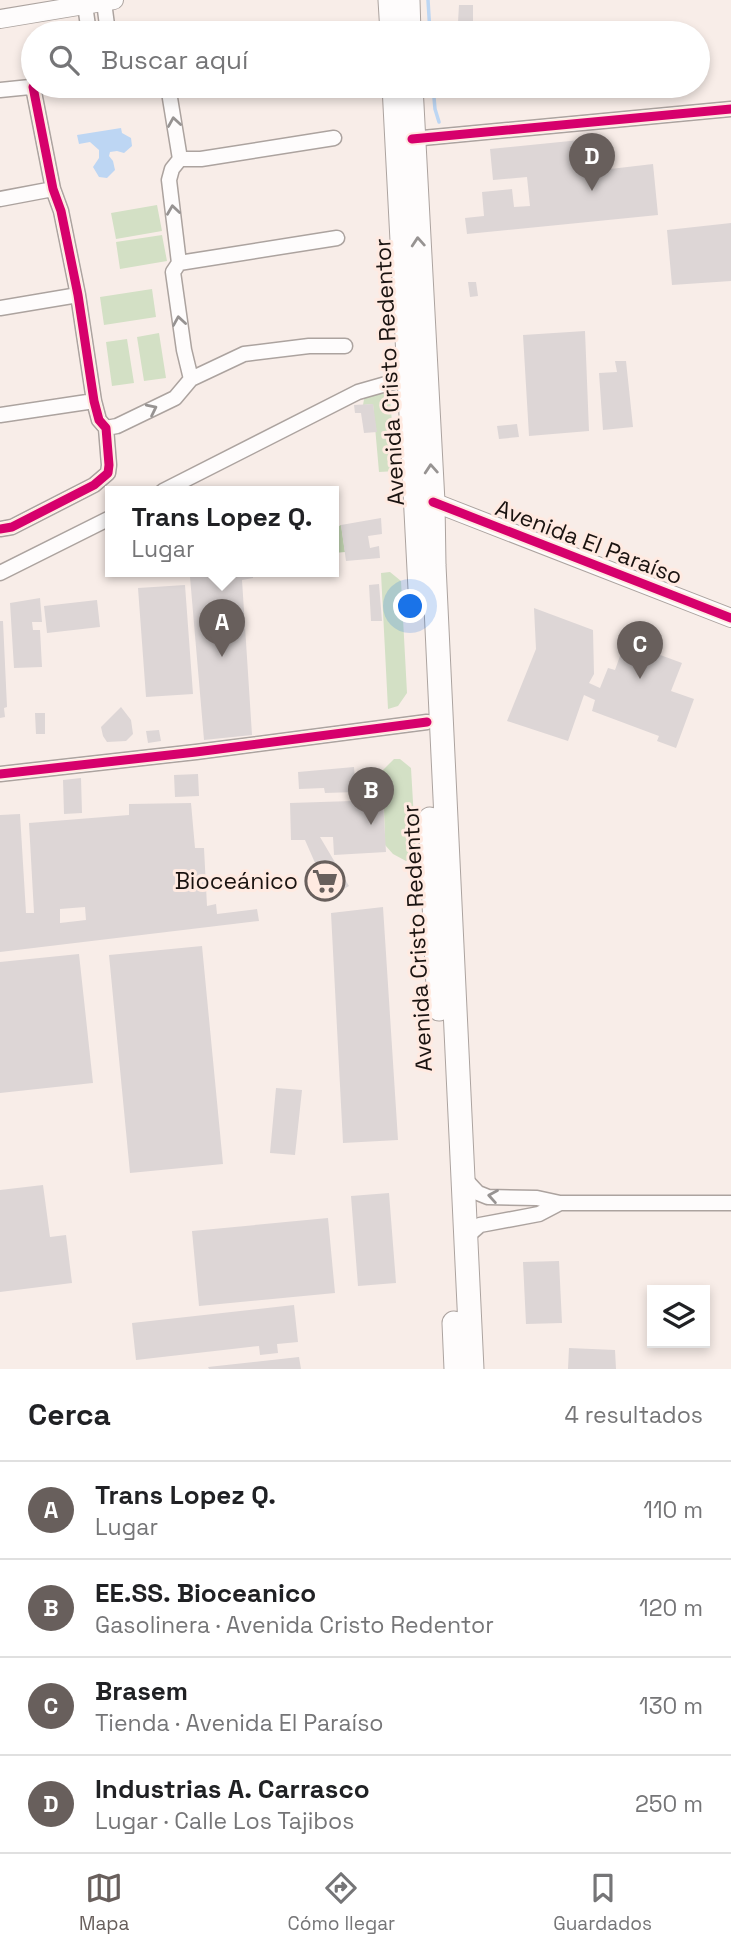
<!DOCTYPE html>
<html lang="es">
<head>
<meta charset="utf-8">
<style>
  body { margin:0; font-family:"Space Grotesk",sans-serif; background:#f6f6f6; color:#202124 }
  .controls { position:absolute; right:21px; bottom:21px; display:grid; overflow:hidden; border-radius:0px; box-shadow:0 4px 10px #0003 }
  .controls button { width:63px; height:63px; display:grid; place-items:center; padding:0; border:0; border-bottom:2px solid #e0e0e0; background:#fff; color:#202124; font:35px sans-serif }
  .you { position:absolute; left:411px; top:607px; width:24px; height:24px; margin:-18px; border:5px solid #fff; border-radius:50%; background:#1a73e8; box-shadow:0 0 0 10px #1a73e833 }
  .badge { display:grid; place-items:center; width:46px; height:46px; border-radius:50%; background:#685f5c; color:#fff; font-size:23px; font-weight:700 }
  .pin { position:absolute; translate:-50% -58px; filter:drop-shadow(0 2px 4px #0008) }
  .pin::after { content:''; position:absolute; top:37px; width:24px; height:21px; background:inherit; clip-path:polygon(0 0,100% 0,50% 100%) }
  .popup { position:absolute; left:105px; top:486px; width:234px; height:91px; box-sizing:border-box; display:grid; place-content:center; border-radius:0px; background:#fff; filter:drop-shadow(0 2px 5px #0005); font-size:23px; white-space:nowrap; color:#757577 }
  .popup b { font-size:26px; color:#202124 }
  .popup::after { content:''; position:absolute; left:50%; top:100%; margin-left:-14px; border:14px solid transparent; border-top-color:#fff }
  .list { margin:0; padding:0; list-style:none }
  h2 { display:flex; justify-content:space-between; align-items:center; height:91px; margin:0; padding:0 28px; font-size:30px }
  h2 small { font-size:23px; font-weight:400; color:#757577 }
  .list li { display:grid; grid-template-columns:46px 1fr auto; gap:21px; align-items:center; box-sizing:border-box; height:98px; padding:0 28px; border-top:2px solid #e0e0e0 }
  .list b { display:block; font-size:26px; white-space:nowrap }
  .list p { margin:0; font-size:23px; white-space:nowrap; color:#757577 }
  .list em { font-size:23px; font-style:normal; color:#757577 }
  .icon { flex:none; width:38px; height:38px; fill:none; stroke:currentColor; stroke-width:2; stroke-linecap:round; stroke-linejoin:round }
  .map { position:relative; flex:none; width:731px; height:1369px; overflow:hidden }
  .search { position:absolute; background:#fff; box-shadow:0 4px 10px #0003; left:21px; right:21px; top:21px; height:77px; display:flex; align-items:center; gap:18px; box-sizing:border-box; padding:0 24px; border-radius:38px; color:#757577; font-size:26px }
  .sheet { height:483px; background:#fff }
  nav { display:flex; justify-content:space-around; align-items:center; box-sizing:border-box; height:98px; border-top:2px solid #e0e0e0; background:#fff; font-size:19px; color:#757577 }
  nav a { display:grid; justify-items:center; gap:4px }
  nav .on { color:#685f5c }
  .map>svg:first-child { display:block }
</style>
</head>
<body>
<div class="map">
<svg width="731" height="1369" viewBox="0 0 731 1369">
  <rect width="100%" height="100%" fill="#f8ede8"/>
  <path fill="#d3e0c5" d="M 157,205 L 162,231 L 116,239 L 111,213 Z
    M 162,235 L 167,261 L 120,269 L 116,242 Z
    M 152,289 L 156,317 L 104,325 L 100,297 Z
    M 159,333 L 166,378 L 144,381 L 137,337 Z
    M 127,339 L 134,383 L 112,386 L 106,342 Z
    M 389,386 L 396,471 L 379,472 L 373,404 L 363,405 L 365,394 Z
    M 390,572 L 401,581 L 407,693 L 398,706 L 388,709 L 381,573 Z
    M 394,759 L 400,759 L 411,768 L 416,854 L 406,861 L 393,854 L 385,845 L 383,770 Z"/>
  <path fill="#c0d3b0" d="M 341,525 L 345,552 L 334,553 L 334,529 Z"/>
  <path fill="#bdd6f3" d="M 121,128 L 122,133 L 131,138 L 132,146 L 124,153 L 117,151 L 110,152 L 109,156 L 113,161 L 115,170 L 107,178 L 99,177 L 93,167 L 99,158 L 99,150 L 90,142 L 79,144 L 77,135 Z"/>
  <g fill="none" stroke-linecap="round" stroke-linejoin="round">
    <path stroke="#bdd6f3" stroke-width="3.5" d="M 428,0 L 430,33
      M 433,86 L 435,109 L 439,122"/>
  </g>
  <path fill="#ddd6d6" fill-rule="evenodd" d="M 459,5 L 473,5 L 473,22 L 458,22 Z
    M 590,139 L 593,171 L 653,164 L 658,215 L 467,234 L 465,218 L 484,216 L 482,192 L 512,189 L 514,207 L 530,206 L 527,177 L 493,180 L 490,149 Z
    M 731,223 L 731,281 L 672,285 L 667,230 Z
    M 468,282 L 476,282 L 478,296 L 470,297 Z
    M 585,331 L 589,431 L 529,436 L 523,335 Z
    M 615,361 L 626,361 L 633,427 L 603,430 L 599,373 L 617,372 Z
    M 373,404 L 377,432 L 364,433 L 361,413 L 355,413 L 354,405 Z
    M 517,424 L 519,437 L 499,439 L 497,426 Z
    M 381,518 L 382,534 L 368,536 L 370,548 L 379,546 L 380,558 L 346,561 L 341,525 Z
    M 228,571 L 253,571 L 253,578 L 242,580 L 252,735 L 204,740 L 190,577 Z
    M 379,584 L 382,621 L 371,621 L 369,585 Z
    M 185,585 L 193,694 L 146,697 L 138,588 Z
    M 40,598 L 42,622 L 32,622 L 33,630 L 40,630 L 42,667 L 14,668 L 10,603 Z
    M 97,600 L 100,627 L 47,633 L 44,606 Z
    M 534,608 L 593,630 L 594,674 L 589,683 L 600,688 L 608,668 L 615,670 L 625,642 L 682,663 L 671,691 L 694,699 L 676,748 L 657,741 L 659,736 L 592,711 L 595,700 L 584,695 L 568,741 L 507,721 L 536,649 Z
    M 0,621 L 3,621 L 7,707 L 4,708 L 5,717 L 0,718 Z
    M 121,707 L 131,720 L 133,734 L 126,741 L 107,742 L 103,736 L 101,727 Z
    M 35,713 L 45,713 L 45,734 L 36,734 Z
    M 159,730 L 161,741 L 148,743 L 146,731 Z
    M 354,767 L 356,792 L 325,793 L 324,788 L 299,789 L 298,772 Z
    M 198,774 L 199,796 L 175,797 L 174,775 Z
    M 81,778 L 82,813 L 64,814 L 63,780 Z
    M 383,800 L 386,852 L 334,855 L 333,837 L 320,837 L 349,886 L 332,896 L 323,896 L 309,879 L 319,872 L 305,840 L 291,840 L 290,803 Z
    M 191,803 L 195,848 L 204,848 L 207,906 L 216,904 L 217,914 L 257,909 L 259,921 L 0,952 L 0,815 L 20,814 L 26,913 L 34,913 L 29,823 L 129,815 L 129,804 ZM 85,907 L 86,920 L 60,923 L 60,909 Z
    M 383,907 L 398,1140 L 343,1143 L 331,913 Z
    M 202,946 L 223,1164 L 130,1173 L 109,955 Z
    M 79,954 L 93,1083 L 0,1093 L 0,962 Z
    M 276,1088 L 302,1090 L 295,1155 L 270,1153 Z
    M 43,1185 L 50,1237 L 66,1235 L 72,1283 L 0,1292 L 0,1190 Z
    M 389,1193 L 396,1283 L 358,1286 L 351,1196 Z
    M 328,1218 L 335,1293 L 199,1306 L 192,1231 Z
    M 559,1261 L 562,1323 L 526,1324 L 523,1262 Z
    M 294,1305 L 298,1342 L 277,1344 L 278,1353 L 260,1355 L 259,1346 L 136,1360 L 132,1323 Z
    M 569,1348 L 615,1350 L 616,1369 L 568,1369 Z
    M 299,1357 L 301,1369 L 209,1369 L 208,1367 Z"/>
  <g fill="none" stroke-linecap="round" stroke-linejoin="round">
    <g stroke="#aca39f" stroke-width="17">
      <path id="minor" d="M 104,2 L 108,33
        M 85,5 L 89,33
        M 168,86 L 180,159 L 172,169 L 169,180 L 179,263 L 173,272 L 184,350 L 191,379
        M 0,90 L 40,86
        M 412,139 L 731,109
        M 180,159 L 201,159 L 334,138
        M 0,199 L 53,189
        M 179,263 L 337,238
        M 0,308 L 78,295
        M 0,415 L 94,401
        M 106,428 L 117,426 L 175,398 L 191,379 L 244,354 L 309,346 L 345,346
        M 163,491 L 358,392 L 407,378
        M 0,529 L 12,527 L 94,485 L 108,473 L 109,465 L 106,428 L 99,420 L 94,401 L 78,295 L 61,211 L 53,189 L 33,87
        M 0,573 L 110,518
        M 0,774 L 196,752 L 427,722
        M 464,1178 L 478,1193 L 488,1197 L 537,1198 L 560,1203 L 731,1203
        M 465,1238 L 480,1225 L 539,1214 L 560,1203"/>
    </g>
    <g stroke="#aca39f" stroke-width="20">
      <path id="tertiary" d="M 0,19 L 114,0
        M 433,502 L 731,618"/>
    </g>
    <g stroke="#aca39f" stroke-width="25">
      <path id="trunk" d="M 390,0 L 392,33
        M 408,0 L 409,33
        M 394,86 L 420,589
        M 411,86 L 433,502 L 434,565 L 472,1369
        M 430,819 L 439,1009
        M 454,1323 L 456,1369"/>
    </g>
    <use href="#minor" stroke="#fefcfc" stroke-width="14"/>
    <use href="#tertiary" stroke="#fefcfc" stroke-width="18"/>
    <use href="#trunk" stroke="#fefcfc" stroke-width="23"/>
    <g stroke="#ffeae1" stroke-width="13">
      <path id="cycleway" d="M 412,139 L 731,109
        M 433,502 L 731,618
        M 0,529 L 12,527 L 94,485 L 108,473 L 109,465 L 106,428 L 99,420 L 94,401 L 78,295 L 61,211 L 53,189 L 33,87
        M 0,774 L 196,752 L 427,722"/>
    </g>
    <use href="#cycleway" stroke="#d6006c" stroke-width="9"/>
  </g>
  <defs><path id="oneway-chevron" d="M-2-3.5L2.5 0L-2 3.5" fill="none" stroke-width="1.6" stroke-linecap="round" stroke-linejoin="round" transform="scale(1.75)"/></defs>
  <g stroke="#979392">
    <use href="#oneway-chevron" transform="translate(174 122) rotate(-99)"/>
    <use href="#oneway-chevron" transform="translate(173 210) rotate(-98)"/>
    <use href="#oneway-chevron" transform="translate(418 242) rotate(-94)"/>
    <use href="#oneway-chevron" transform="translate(179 321) rotate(-99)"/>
    <use href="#oneway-chevron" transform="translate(152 409) rotate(-26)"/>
    <use href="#oneway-chevron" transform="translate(431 469) rotate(-94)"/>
    <use href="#oneway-chevron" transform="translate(493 1196) rotate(-170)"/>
  </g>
  <defs>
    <g id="supermarket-ring" transform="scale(2.0125)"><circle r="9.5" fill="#ffeae1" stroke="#685f5c" stroke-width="1.5"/><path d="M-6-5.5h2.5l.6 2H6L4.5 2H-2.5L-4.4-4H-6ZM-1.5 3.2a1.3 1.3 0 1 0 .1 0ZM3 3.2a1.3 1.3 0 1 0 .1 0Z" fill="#685f5c"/></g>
  </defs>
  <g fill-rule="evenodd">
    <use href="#supermarket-ring" x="325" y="881"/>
  </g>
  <g text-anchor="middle" stroke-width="6" stroke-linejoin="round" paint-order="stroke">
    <g font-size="23" fill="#1a1310" stroke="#ffeae1">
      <text transform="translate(389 372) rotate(-93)" y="8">Avenida Cristo Redentor</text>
      <text transform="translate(589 542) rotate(21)" y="8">Avenida El Paraíso</text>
      <text transform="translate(417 938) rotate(-93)" y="8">Avenida Cristo Redentor</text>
    </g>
    <g font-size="23" fill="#1a1310" stroke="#ffeae1" text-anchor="end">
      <text x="298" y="889">Bioceánico</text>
    </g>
  </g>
</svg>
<div class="controls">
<button><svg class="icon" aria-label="layers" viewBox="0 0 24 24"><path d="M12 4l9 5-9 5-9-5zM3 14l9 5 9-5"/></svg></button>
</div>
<div class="you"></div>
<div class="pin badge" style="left:222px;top:657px">A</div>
<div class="popup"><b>Trans Lopez Q.</b>Lugar</div>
<div class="pin badge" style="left:371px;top:825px">B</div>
<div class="pin badge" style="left:640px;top:679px">C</div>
<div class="pin badge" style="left:592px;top:191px">D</div>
<div class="search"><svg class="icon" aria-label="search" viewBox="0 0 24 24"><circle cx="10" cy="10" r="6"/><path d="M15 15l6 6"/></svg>Buscar aquí</div>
</div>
<section class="sheet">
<h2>Cerca<small>4 resultados</small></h2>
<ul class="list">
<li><span class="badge">A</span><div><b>Trans Lopez Q.</b><p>Lugar</p></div><em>110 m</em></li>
<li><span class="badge">B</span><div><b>EE.SS. Bioceanico</b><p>Gasolinera · Avenida Cristo Redentor</p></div><em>120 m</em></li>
<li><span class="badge">C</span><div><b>Brasem</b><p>Tienda · Avenida El Paraíso</p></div><em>130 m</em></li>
<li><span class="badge">D</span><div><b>Industrias A. Carrasco</b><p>Lugar · Calle Los Tajibos</p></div><em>250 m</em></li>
</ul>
</section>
<nav>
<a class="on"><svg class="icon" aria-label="map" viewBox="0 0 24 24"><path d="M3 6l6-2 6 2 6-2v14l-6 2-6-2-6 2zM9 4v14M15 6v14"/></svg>Mapa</a>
<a><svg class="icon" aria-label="directions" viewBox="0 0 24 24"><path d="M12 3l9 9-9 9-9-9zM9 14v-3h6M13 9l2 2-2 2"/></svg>Cómo llegar</a>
<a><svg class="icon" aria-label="saved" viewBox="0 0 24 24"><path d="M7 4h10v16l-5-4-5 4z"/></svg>Guardados</a>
</nav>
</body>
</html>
